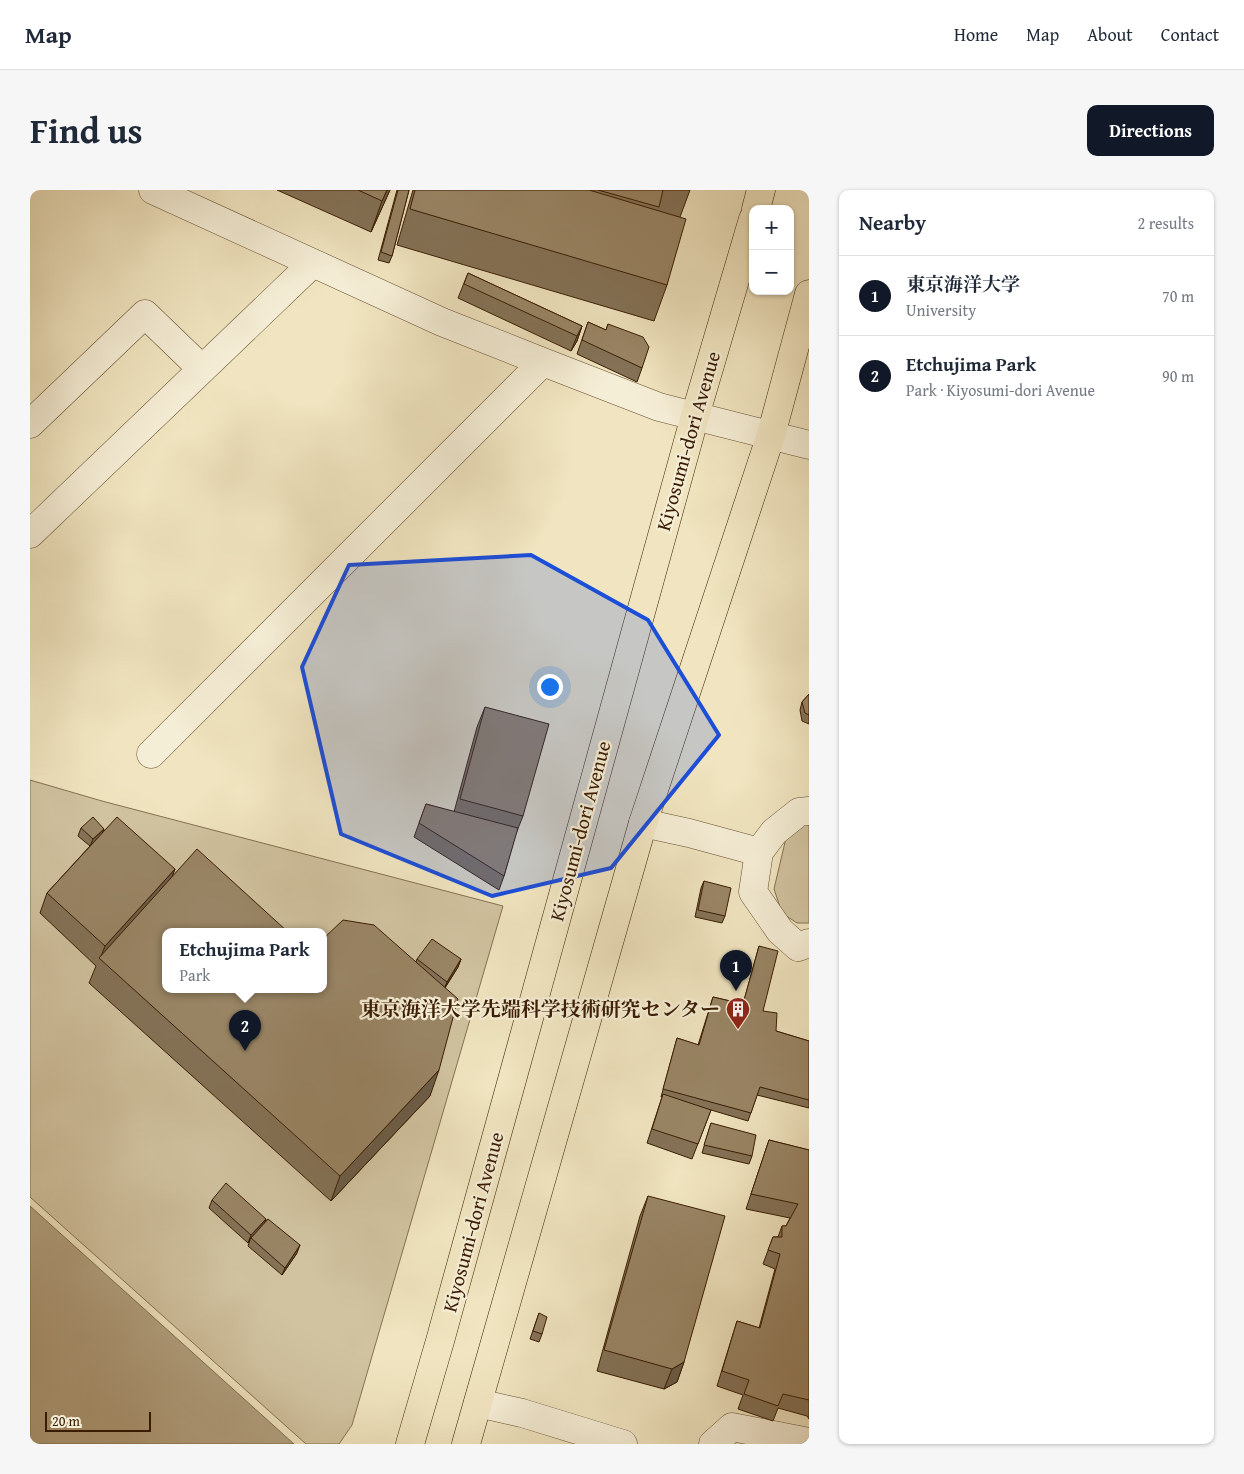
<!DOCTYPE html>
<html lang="en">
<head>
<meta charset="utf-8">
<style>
  body { margin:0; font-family:"Gentium Book Plus","Noto Serif JP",serif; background:#f6f6f7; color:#1f2937 }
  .controls { position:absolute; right:15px; top:15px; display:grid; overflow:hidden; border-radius:10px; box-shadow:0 1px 4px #0004 }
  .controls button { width:45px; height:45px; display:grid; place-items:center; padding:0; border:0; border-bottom:1px solid #e0e1e3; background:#fff; color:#1f2937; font:25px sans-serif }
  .scale { position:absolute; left:15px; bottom:12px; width:106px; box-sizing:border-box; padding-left:5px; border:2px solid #3a1c03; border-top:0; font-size:14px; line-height:18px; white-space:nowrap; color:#3a1c03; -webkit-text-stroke:4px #f5eed6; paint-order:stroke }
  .you { position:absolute; left:519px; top:496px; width:18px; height:18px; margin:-12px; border:4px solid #fff; border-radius:50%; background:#1a73e8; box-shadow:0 0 0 8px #1a73e833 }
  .badge { display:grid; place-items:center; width:32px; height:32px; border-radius:50%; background:#111827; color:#fff; font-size:16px; font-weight:700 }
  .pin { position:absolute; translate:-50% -41px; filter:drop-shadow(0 1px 2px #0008) }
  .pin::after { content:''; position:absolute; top:26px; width:18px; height:15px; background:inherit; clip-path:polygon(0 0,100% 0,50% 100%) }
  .popup { position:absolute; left:132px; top:738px; width:165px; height:65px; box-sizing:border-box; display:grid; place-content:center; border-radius:10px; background:#fff; filter:drop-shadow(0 1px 4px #0005); font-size:16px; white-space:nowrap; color:#747a83 }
  .popup b { font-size:19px; color:#1f2937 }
  .popup::after { content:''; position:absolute; left:50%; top:100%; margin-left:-10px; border:10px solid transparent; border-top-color:#fff }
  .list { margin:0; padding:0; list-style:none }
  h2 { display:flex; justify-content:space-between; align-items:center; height:65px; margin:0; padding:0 20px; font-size:21px }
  h2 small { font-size:16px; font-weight:400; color:#747a83 }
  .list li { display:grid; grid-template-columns:32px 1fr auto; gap:15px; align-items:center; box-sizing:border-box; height:80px; padding:0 20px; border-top:1px solid #e0e1e3 }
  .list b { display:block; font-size:19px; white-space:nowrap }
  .list p { margin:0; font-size:16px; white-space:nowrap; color:#747a83 }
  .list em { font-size:16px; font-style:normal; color:#747a83 }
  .map { position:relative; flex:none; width:779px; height:1254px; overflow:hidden; border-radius:10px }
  header { display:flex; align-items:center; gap:30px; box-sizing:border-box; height:70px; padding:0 25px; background:#fff; border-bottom:1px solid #e0e1e3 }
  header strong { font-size:24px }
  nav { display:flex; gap:28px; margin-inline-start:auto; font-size:18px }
  .intro { display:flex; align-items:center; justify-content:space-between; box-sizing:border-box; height:120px; padding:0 30px }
  h1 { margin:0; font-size:35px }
  .button { padding:12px 22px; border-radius:10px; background:#111827; color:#fff; font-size:18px; font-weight:700 }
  main { display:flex; gap:30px; padding:0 30px }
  aside { flex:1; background:#fff; border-radius:10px; box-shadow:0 1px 4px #0004 }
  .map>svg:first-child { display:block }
</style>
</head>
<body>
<header>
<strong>Map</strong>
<nav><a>Home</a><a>Map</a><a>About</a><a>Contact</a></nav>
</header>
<div class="intro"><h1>Find us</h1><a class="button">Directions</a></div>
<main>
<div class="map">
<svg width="779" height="1254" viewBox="0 0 779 1254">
  <rect width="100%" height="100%" fill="#f0e5c0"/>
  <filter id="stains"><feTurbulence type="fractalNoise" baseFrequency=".004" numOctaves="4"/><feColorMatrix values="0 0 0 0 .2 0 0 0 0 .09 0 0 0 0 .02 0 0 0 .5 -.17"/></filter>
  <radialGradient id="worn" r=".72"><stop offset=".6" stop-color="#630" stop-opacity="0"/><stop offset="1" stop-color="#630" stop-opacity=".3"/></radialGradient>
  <path fill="#d1c3a0" stroke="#867052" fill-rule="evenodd" d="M 0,590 L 72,611 L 473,716 L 322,1235 L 309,1254 L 276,1254 L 0,1007 ZM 136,742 L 294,742 L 294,800 L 136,800 Z
    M 779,633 L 779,733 L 767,733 L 752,723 L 744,699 L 756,648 L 774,634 Z"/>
  <path fill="#b2a180" stroke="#826c4e" d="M 0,1016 L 264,1254 L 0,1254 Z"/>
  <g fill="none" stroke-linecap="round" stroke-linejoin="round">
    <g stroke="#684e32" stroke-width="29">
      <path id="minor" d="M 123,0 L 412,132 L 513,172 L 629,217 L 779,255
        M 0,234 L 115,124 L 172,179
        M 0,344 L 283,73
        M 121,564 L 513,172
        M 779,621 L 769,622 L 744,642 L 729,662 L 723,702 L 750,741 L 768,757 L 779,753
        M 613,633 L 659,643 L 729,662
        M 448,1213 L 492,1223 L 593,1254
        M 683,1254 L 702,1237 L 779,1252"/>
    </g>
    <g stroke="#3a1c03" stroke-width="29">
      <path id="major" d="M 726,19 L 731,0
        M 380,1254 L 410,1151 L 665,226 L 723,29
        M 436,1254 L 613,633 L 741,245 L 779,104"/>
    </g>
    <use href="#minor" stroke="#f5eed6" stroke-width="28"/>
    <use href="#major" stroke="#f0e5c0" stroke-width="28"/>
  </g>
  <path fill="#847257" stroke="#3a1c03" d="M 247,0 L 360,0 L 341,42 Z
    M 367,0 L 379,0 L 362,66 L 359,73 L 348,70 Z
    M 383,0 L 660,0 L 650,27 L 637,95 L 624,131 L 367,55 Z
    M 438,83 L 552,136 L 547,151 L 541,161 L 428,108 Z
    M 558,132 L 576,140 L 578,134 L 612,178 L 607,192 L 547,164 Z
    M 779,504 L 779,534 L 772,531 L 770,520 L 772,512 Z
    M 455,517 L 493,626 L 485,646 L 474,686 L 469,700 L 384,647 L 396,614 L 424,622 L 447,537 Z
    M 51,638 L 73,643 L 145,679 L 142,686 L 136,742 L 386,772 L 387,769 L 431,769 L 428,777 L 415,798 L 400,906 L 301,1011 L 59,793 L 66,776 L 10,723 L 17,703 L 60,656 L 48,646 Z
    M 674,691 L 695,726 L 692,733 L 665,727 L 671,698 Z
    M 729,756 L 733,821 L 746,841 L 779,851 L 779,918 L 727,905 L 718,931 L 681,920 L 662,969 L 617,953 L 632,907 L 631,907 L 647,848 L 668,855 L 683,807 L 713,814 Z
    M 681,933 L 722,966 L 719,974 L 672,963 Z
    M 739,950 L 779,960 L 779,1229 L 777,1226 L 748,1218 L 743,1231 L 708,1219 L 713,1205 L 687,1196 L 707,1131 L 729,1138 L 745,1079 L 733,1074 L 743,1047 L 748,1047 L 752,1036 L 756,1036 L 760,1028 L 716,1019 Z
    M 618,1006 L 654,1172 L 647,1192 L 634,1199 L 567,1181 L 610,1026 Z
    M 182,1010 L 236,1029 L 234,1034 L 267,1063 L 252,1085 L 218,1056 L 220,1050 L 218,1053 L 179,1018 Z
    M 509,1123 L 512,1144 L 509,1152 L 500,1149 Z"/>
  <path fill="#6b5d47" stroke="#3a1c03" d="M 357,0 L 360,0 L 341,42 L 352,11 Z
    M 552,136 L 547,151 L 541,161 L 547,146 Z
    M 74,639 L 71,646 L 60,656 L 63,649 Z
    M 145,679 L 138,699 L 70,769 L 75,756 Z
    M 431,769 L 428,777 L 414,799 L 417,792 Z
    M 409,880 L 400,906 L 301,1011 L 310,986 Z
    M 236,1029 L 233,1037 L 221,1048 L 218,1053 L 221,1045 Z
    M 270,1055 L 267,1063 L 252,1085 L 255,1078 Z
    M 654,1172 L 647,1192 L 634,1199 L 642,1179 Z"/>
  <path fill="#998565" stroke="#3a1c03" d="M 328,0 L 357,0 L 352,11 Z
    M 368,0 L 379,0 L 362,66 L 351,62 Z
    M 385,0 L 559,0 L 656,29 L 637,95 L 380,19 Z
    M 568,0 L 633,0 L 629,17 Z
    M 438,83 L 552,136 L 547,146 L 434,94 Z
    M 558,132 L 576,140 L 578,134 L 613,147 L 619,157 L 612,178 L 552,150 Z
    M 779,504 L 779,525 L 775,523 L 772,512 Z
    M 455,517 L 519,534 L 493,626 L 430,609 Z
    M 396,614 L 488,638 L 474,686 L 389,633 Z
    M 63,627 L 74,639 L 63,649 L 51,638 Z
    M 87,627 L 145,679 L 75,756 L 17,703 Z
    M 167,659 L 258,742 L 136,742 L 136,800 L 294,800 L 294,748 L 313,730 L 344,735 L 428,809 L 409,880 L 310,986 L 69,768 Z
    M 674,691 L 701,698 L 695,726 L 668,720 Z
    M 402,749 L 431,769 L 417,792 L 387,769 Z
    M 729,756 L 748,761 L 733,821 L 747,823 L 746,841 L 779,851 L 779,910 L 730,897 L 721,923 L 633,899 L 647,848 L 669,855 L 683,807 L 713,814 Z
    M 633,904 L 681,920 L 668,954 L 622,939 Z
    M 681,933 L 726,945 L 722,966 L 674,955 Z
    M 739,950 L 779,960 L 779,1210 L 753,1204 L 748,1216 L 714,1204 L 719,1190 L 692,1181 L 707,1131 L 730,1138 L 750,1064 L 738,1060 L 743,1047 L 752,1047 L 752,1036 L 756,1036 L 768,1014 L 721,1004 Z
    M 196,993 L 236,1029 L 221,1045 L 182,1010 Z
    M 618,1006 L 695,1026 L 654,1172 L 642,1179 L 574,1160 Z
    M 238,1029 L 270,1055 L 255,1078 L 221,1048 Z
    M 509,1123 L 517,1127 L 512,1144 L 503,1141 Z"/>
  <path fill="#1d4ed8" fill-opacity="0.2" stroke="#1d4ed8" stroke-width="4" stroke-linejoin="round" d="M 501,365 L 618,430 L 689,545 L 581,678 L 462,706 L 311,644 L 272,477 L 319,375 Z"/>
  <defs>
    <g id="building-pin" transform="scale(1.25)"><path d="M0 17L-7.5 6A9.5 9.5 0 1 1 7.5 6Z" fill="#8f2418" stroke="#f5eed6"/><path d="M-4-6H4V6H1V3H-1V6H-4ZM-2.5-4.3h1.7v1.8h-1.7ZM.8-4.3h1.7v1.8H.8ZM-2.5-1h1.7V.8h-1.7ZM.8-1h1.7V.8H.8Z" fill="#fff"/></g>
  </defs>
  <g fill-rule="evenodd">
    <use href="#building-pin" x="708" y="819"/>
  </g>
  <g text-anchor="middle" stroke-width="4.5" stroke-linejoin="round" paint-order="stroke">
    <g font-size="20" fill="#3a1c03" stroke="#f5eed6">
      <text transform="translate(658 251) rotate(-74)" y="7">Kiyosumi-dori Avenue</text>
      <text transform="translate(550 641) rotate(-75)" y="7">Kiyosumi-dori Avenue</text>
      <text transform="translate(443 1032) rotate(-75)" y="7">Kiyosumi-dori Avenue</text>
    </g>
    <g font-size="20" font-weight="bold" fill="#3a1c03" stroke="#f5eed6" text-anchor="end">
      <text x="690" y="826">東京海洋大学先端科学技術研究センター</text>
    </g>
  </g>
  <rect width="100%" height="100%" filter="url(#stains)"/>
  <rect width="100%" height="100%" fill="url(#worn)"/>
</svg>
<div class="controls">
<button>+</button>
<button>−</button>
</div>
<div class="scale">20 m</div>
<div class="you"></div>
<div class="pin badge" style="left:706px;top:801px">1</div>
<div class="pin badge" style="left:215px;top:861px">2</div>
<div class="popup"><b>Etchujima Park</b>Park</div>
</div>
<aside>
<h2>Nearby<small>2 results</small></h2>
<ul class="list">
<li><span class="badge">1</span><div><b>東京海洋大学</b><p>University</p></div><em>70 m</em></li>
<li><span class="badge">2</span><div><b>Etchujima Park</b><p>Park · Kiyosumi-dori Avenue</p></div><em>90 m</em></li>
</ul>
</aside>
</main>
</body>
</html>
